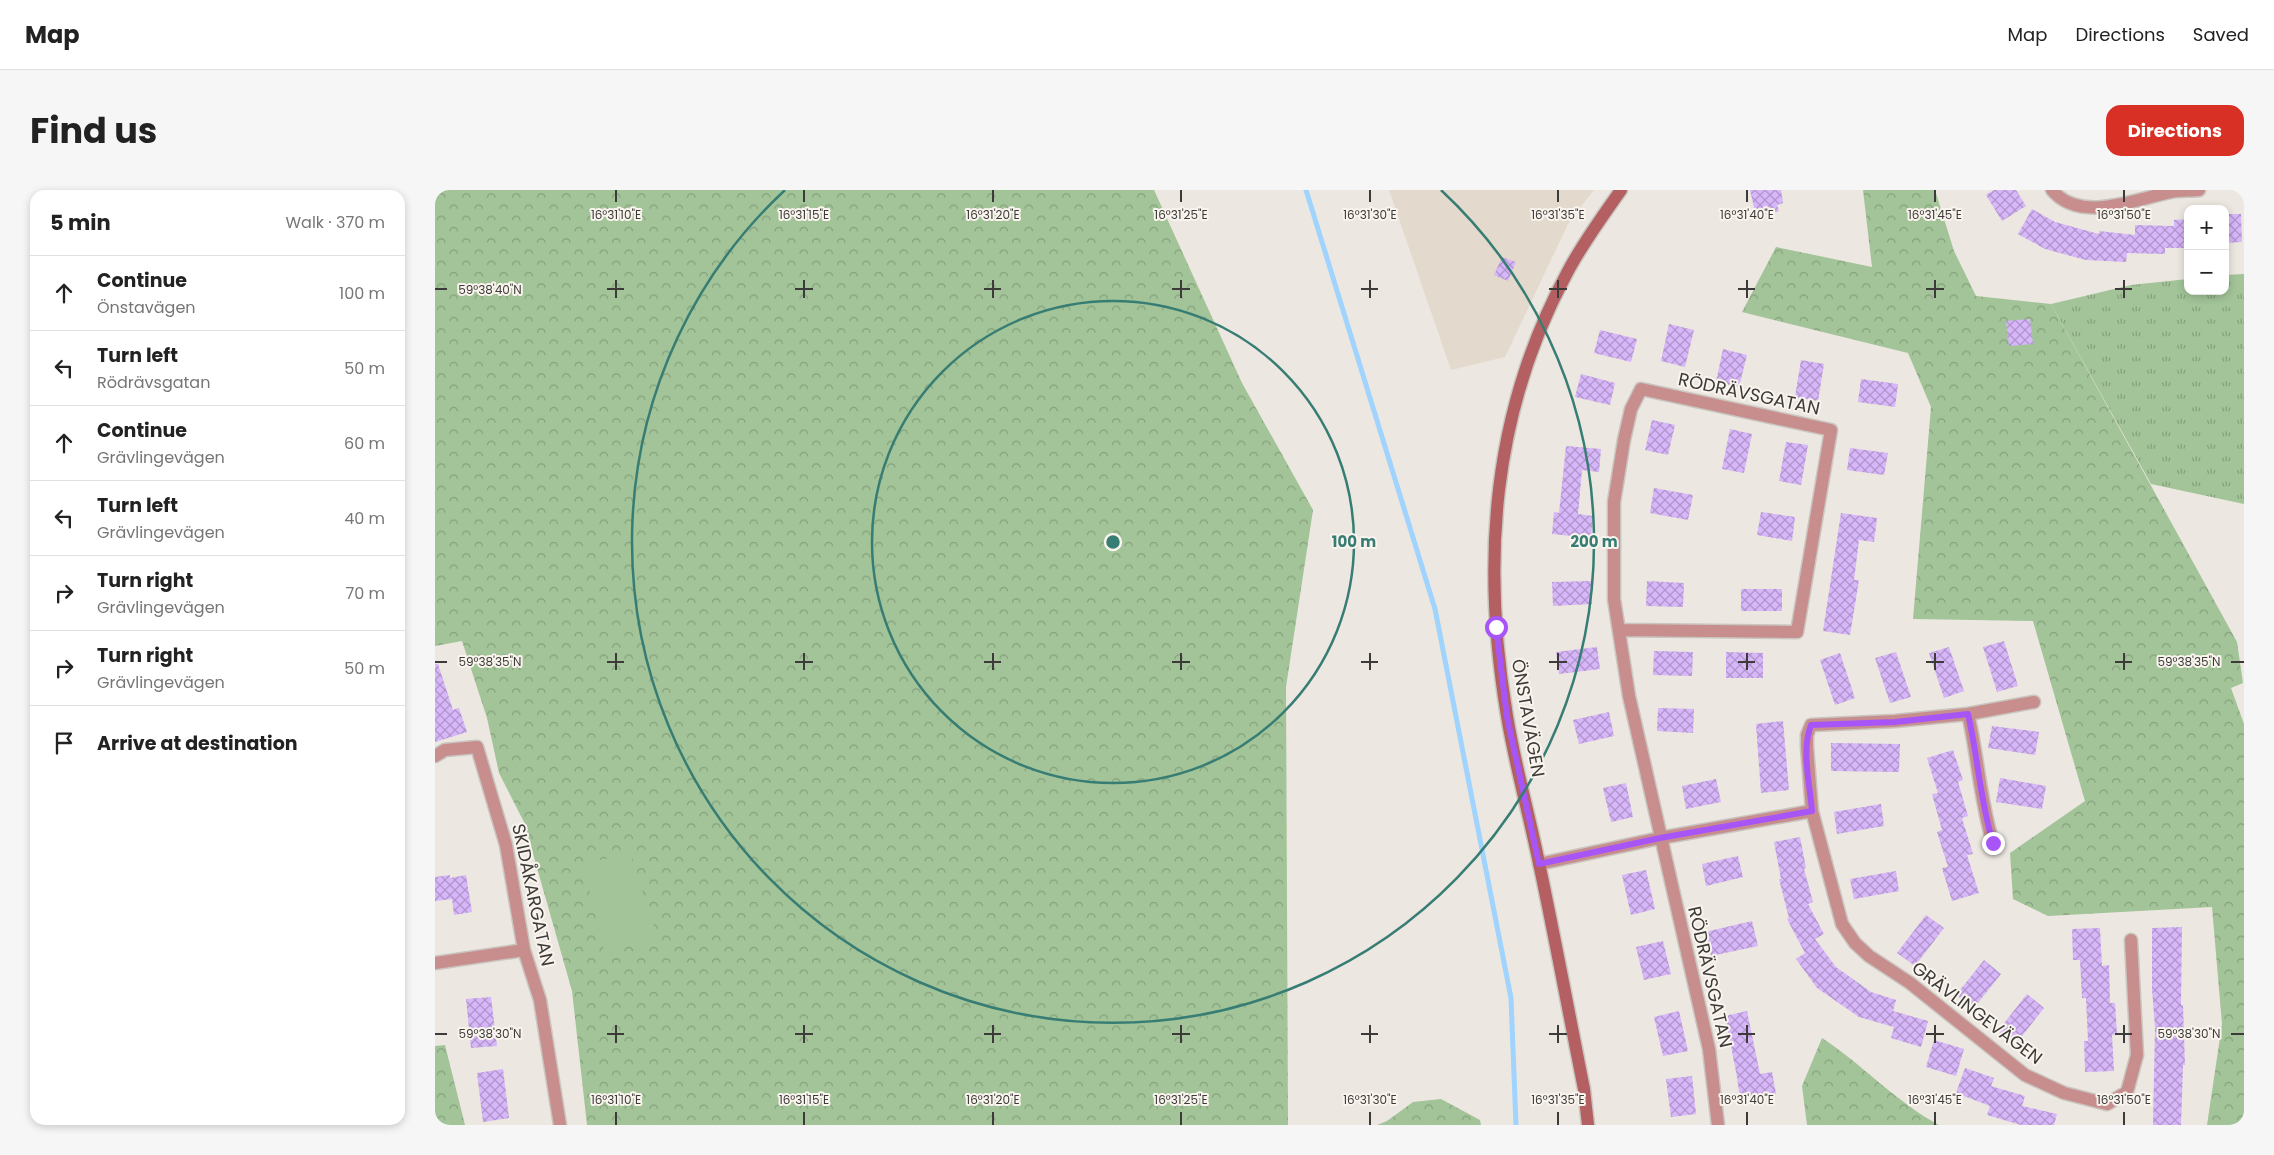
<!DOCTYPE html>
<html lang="en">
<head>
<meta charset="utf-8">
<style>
  body { margin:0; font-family:Poppins,sans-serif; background:#f6f6f6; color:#222 }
  .controls { position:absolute; right:15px; top:15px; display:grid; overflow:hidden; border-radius:10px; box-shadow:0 2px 8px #0003 }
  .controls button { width:45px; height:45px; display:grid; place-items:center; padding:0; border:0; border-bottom:1px solid #e0e0e0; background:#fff; color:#222; font:25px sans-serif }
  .stop { position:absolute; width:15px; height:15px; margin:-11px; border:4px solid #a855f7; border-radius:50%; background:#fff }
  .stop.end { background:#a855f7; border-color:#fff; box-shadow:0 1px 5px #0008 }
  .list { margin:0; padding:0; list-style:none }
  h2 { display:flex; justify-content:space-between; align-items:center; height:65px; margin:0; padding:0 20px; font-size:21px }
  h2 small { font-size:16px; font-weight:400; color:#767676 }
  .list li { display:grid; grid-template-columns:32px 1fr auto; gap:15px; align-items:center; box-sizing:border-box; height:75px; padding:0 20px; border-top:1px solid #e0e0e0 }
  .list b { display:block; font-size:19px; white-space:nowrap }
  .list p { margin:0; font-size:16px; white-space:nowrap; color:#767676 }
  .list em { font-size:16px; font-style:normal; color:#767676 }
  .icon { flex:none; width:28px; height:28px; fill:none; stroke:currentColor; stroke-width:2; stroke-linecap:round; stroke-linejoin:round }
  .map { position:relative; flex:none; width:1809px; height:935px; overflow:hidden; border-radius:15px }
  header { display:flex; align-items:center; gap:30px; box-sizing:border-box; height:70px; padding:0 25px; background:#fff; border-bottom:1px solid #e0e0e0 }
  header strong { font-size:24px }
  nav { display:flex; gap:28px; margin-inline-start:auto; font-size:18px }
  .intro { display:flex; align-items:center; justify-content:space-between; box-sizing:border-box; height:120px; padding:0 30px }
  h1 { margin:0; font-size:35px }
  .button { padding:12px 22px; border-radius:15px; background:#d93025; color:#fff; font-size:18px; font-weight:700 }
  main { display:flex; gap:30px; padding:0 30px }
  aside { flex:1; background:#fff; border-radius:15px; box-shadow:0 2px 8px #0003 }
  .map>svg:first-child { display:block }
</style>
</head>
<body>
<header>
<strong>Map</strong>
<nav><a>Map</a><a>Directions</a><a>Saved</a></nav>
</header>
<div class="intro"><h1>Find us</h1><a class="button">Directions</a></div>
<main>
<aside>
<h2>5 min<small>Walk · 370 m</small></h2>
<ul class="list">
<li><svg class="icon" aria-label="ahead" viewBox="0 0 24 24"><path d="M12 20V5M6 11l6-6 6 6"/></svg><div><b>Continue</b><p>Önstavägen</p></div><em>100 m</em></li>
<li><svg class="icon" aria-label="left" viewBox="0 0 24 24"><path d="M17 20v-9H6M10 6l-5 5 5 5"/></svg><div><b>Turn left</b><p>Rödrävsgatan</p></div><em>50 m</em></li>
<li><svg class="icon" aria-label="ahead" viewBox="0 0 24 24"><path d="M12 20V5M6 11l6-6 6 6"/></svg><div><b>Continue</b><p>Grävlingevägen</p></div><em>60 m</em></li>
<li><svg class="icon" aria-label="left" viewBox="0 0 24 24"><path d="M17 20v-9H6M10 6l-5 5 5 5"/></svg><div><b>Turn left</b><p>Grävlingevägen</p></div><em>40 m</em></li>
<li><svg class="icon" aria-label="right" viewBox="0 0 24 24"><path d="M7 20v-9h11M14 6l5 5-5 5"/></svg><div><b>Turn right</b><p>Grävlingevägen</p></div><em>70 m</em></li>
<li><svg class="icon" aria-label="right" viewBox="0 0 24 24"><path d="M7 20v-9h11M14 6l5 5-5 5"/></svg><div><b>Turn right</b><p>Grävlingevägen</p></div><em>50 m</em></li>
<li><svg class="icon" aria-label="arrive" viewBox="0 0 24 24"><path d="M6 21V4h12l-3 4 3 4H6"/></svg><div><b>Arrive at destination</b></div></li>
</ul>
</aside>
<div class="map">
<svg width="1809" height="935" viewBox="0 0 1809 935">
  <defs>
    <pattern id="grass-tufts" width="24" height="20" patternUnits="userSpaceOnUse" patternTransform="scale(1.25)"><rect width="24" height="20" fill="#a2c498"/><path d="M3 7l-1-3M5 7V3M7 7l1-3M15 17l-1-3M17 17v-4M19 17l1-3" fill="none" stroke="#85a07d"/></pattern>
    <pattern id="forest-crowns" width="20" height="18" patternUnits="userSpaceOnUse" patternTransform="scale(1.25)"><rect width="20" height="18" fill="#a2c498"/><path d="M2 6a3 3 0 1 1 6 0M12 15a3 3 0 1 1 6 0" fill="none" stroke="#85a07d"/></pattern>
    <pattern id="building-cross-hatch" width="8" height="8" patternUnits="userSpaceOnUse" patternTransform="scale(1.25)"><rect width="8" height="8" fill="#d7b6fa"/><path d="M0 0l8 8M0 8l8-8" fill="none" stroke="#b095cb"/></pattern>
  </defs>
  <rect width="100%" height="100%" fill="#ece7e0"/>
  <path fill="#e3dacd" d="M 954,0 L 1159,0 L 1134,32 L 1070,167 L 1016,180 Z"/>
  <path fill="url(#grass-tufts)" d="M 1809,84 L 1809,314 L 1716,294 L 1616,114 L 1696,95 L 1753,89 L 1753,101 L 1790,101 L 1790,85 Z"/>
  <path fill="url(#forest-crowns)" d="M 0,0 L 719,0 L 807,193 L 878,320 L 851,497 L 853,935 L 152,935 L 137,801 L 89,632 L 64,583 L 52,528 L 27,451 L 0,456 Z
    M 1428,0 L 1500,0 L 1519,61 L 1541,106 L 1616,114 L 1802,452 L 1808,493 L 1796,498 L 1809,534 L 1809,935 L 1772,935 L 1787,834 L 1777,717 L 1613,726 L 1578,709 L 1575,663 L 1650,611 L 1598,431 L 1478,429 L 1496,217 L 1473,163 L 1307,122 L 1341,57 L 1437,77 Z
    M 1387,848 C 1427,874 1461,912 1504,935 L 1372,935 L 1367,896 Z
    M 10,855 L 30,935 L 0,935 L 0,856 Z
    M 1006,909 L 1045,930 L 1046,935 L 942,935 L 952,931 L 978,912 Z"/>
  <path fill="#a2c498" d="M 195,663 L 222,746 L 170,765 L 148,674 Z"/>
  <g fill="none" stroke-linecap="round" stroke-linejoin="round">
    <path stroke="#a0d3fe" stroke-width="5" d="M 871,0 L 1000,419 L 1076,808 L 1081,935"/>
  </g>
  <path fill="url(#building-cross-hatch)" d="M 1315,0 L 1346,0 L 1348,13 L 1342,15 L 1344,21 L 1321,26 Z
    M 1559,0 L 1581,0 L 1591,16 L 1567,31 L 1551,5 Z
    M 1597,19 L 1620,32 L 1664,44 L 1664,41 L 1700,45 L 1700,35 L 1739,36 L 1739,30 L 1753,29 L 1753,58 L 1730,58 L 1730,64 L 1692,63 L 1691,72 L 1651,70 L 1610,59 L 1583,44 Z
    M 1790,24 L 1806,24 L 1807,52 L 1790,53 Z
    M 1067,67 L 1081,72 L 1073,91 L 1059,85 Z
    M 1595,129 L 1598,154 L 1574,156 L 1571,131 Z
    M 1234,134 L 1259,140 L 1250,177 L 1226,171 Z
    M 1165,140 L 1202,149 L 1196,172 L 1159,163 Z
    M 1288,159 L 1312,165 L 1304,197 L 1281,192 Z
    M 1366,170 L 1389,174 L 1383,211 L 1360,207 Z
    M 1146,184 L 1180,193 L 1175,215 L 1140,207 Z
    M 1426,189 L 1463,194 L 1460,217 L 1423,212 Z
    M 1217,230 L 1240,235 L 1233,265 L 1210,260 Z
    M 1295,239 L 1317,244 L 1309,283 L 1287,279 Z
    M 1351,252 L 1373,255 L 1366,295 L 1344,291 Z
    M 1131,256 L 1166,259 L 1164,282 L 1147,280 L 1143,324 L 1158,326 L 1156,348 L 1117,344 L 1119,322 L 1124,323 Z
    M 1415,258 L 1453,263 L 1449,285 L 1412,280 Z
    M 1219,298 L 1258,305 L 1253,330 L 1215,323 Z
    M 1326,322 L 1360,327 L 1357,351 L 1322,345 Z
    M 1406,323 L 1442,328 L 1439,352 L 1424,350 L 1419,390 L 1424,390 L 1415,445 L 1388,441 Z
    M 1156,391 L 1157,414 L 1118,416 L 1117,392 Z
    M 1212,391 L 1249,393 L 1248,417 L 1211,416 Z
    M 1306,399 L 1347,399 L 1347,421 L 1306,421 Z
    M 1569,451 L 1583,496 L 1562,502 L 1548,457 Z
    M 1162,457 L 1165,479 L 1124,484 L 1121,462 Z
    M 1514,457 L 1529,501 L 1509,508 L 1494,463 Z
    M 1219,461 L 1258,462 L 1257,486 L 1218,485 Z
    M 1291,462 L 1328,463 L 1328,488 L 1291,488 Z
    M 1461,462 L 1476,507 L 1455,513 L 1440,468 Z
    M 1405,463 L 1420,508 L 1400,515 L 1385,470 Z
    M 0,474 L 3,474 L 18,520 L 24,518 L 32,542 L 0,552 Z
    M 1223,518 L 1259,519 L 1258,543 L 1222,541 Z
    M 1174,522 L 1179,546 L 1144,554 L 1138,530 Z
    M 1348,531 L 1354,600 L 1326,603 L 1321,534 Z
    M 1557,536 L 1604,542 L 1600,565 L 1553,558 Z
    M 1396,553 L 1465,554 L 1464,582 L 1396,581 Z
    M 1518,560 L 1528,590 L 1523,592 L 1533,626 L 1527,628 L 1538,664 L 1532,665 L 1544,703 L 1517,711 L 1507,678 L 1513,677 L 1502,642 L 1507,640 L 1497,604 L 1503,603 L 1492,568 Z
    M 1565,588 L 1611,596 L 1607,619 L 1561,612 Z
    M 1281,589 L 1286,612 L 1251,619 L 1247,596 Z
    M 1191,593 L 1198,627 L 1176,632 L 1168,598 Z
    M 1446,614 L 1449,636 L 1402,644 L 1399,622 Z
    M 1365,647 L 1371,678 L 1369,679 L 1378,712 L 1373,714 L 1389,744 L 1380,749 L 1401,777 L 1436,802 L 1461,810 L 1458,821 L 1493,831 L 1486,857 L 1456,848 L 1459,837 L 1424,827 L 1382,798 L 1361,769 L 1370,763 L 1352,729 L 1354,728 L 1344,689 L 1346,689 L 1339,652 Z
    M 1303,666 L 1308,687 L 1271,696 L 1267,674 Z
    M 1211,680 L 1220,719 L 1196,725 L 1187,685 Z
    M 1461,681 L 1464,701 L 1419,709 L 1415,689 Z
    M 15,685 L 15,688 L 31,685 L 37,722 L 19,725 L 17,709 L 0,711 L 0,687 Z
    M 1491,725 L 1509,738 L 1480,776 L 1462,763 Z
    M 1317,731 L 1323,756 L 1276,766 L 1270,742 Z
    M 1747,737 L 1746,815 L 1748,815 L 1750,875 L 1748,875 L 1746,935 L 1718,935 L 1720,837 L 1717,799 L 1717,738 Z
    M 1665,738 L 1667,776 L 1674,775 L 1675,813 L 1680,813 L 1682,844 L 1677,845 L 1679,881 L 1650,882 L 1649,851 L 1653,851 L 1651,808 L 1647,808 L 1645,770 L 1638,770 L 1637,739 Z
    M 1228,751 L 1236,784 L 1209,790 L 1201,757 Z
    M 1549,770 L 1566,784 L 1538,819 L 1521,805 Z
    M 1592,804 L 1609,818 L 1580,855 L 1563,841 Z
    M 56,807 L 62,856 L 36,858 L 31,809 Z
    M 1244,821 L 1253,861 L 1228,866 L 1219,827 Z
    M 1312,821 L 1325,884 L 1337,882 L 1341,904 L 1305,909 L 1302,887 L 1290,826 Z
    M 1499,850 L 1529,859 L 1521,886 L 1491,877 Z
    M 1530,878 L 1559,888 L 1556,896 L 1590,906 L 1587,916 L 1622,924 L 1619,935 L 1586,935 L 1552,925 L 1555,916 L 1521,903 Z
    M 68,879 L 74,928 L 48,932 L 42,883 Z
    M 1257,886 L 1261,924 L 1236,927 L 1231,889 Z"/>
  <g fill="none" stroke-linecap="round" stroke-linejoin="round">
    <g stroke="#c9c5bf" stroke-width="15">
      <path id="street" d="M 1617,0 C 1645,34 1701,9 1736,2 C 1745,0 1755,1 1764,0
        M 1184,440 L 1362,442 L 1396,240 L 1206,199 L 1196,219 L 1189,250 L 1179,312 L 1179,409 L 1194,506 L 1274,859 L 1283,935
        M 1599,512 L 1533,524 L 1460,531 L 1376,535 L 1372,545 L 1372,557 L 1377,621 L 1407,734 L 1420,753 L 1434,766 L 1475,793 L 1590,885 L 1629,903 L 1672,914 L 1692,902 L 1702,865 L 1696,750
        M 1533,524 C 1543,567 1545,611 1558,653
        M 0,566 L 10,560 L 42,557 L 71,655 L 89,760 L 105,810 L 125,935
        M 1104,674 L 1225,648 L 1377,621
        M 0,773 L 89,760"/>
    </g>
    <g stroke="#c9c5bf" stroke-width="15">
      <path id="secondary" d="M 1153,935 L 1149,899 C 1134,824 1120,748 1104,673 C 1094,624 1080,575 1072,526 C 1046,372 1057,222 1132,83 C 1147,54 1167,27 1186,0"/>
    </g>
    <use href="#street" stroke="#c88d8d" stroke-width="12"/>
    <use href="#secondary" stroke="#b46062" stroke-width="12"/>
  </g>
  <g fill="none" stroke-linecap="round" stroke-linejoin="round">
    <path stroke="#a855f7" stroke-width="6" d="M 1061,437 L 1072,527 L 1104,674 L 1225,648 L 1377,621 C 1375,594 1366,561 1376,535 L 1460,532 L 1533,524 C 1543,567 1545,611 1558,653"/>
  </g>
  <path fill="none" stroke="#3d3b39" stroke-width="2" d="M 181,0 L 181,12M 369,0 L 369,12M 558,0 L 558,12M 746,0 L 746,12M 935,0 L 935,12M 1123,0 L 1123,12M 1312,0 L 1312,12M 1500,0 L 1500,12M 1689,0 L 1689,12M 181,90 L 181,108M 369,90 L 369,108M 558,90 L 558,108M 746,90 L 746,108M 935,90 L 935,108M 1123,90 L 1123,108M 1312,90 L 1312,108M 1500,90 L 1500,108M 1689,90 L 1689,108M 0,99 L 12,99M 172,99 L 189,99M 360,99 L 378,99M 549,99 L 566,99M 737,99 L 755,99M 926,99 L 943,99M 1114,99 L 1132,99M 1303,99 L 1320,99M 1491,99 L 1509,99M 1680,99 L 1697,99M 181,463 L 181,480M 369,463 L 369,480M 558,463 L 558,480M 746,463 L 746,480M 935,463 L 935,480M 1123,463 L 1123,480M 1312,463 L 1312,480M 1500,463 L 1500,480M 1689,463 L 1689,480M 0,472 L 12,472M 172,472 L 189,472M 360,472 L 378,472M 549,472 L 566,472M 737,472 L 755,472M 926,472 L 943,472M 1114,472 L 1132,472M 1303,472 L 1320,472M 1491,472 L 1509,472M 1680,472 L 1697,472M 1796,472 L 1809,472M 181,835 L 181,853M 369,835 L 369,853M 558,835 L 558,853M 746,835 L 746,853M 935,835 L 935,853M 1123,835 L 1123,853M 1312,835 L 1312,853M 1500,835 L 1500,853M 1689,835 L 1689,853M 0,844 L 12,844M 172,844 L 189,844M 360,844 L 378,844M 549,844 L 566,844M 737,844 L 755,844M 926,844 L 943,844M 1114,844 L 1132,844M 1303,844 L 1320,844M 1491,844 L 1509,844M 1680,844 L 1697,844M 1796,844 L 1809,844M 181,922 L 181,935M 369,922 L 369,935M 558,922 L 558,935M 746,922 L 746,935M 935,922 L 935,935M 1123,922 L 1123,935M 1312,922 L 1312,935M 1500,922 L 1500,935M 1689,922 L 1689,935"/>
  <g fill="none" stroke="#377d74" stroke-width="2.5">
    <circle cx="678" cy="352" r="241"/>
    <path d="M1006 0A481 481 0 1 1 350 0"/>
  </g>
  <g text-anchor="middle" stroke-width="4" stroke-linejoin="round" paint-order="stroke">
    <g font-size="18" fill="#3d3b39" stroke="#f9f4ed">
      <text transform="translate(1314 204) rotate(12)" y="6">RÖDRÄVSGATAN</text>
      <text transform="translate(1093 528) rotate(80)" y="6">ÖNSTAVÄGEN</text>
      <text transform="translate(98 705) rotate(78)" y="6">SKIDÅKARGATAN</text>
      <text transform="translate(1275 787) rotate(77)" y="6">RÖDRÄVSGATAN</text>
      <text transform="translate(1542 823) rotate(37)" y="6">GRÄVLINGEVÄGEN</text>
    </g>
  </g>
  <g font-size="12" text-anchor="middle" fill="#3d3b39" stroke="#f9f4ed" stroke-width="4" stroke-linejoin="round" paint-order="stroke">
    <text x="181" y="29">16°31'10"E</text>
    <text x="369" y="29">16°31'15"E</text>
    <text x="558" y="29">16°31'20"E</text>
    <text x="746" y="29">16°31'25"E</text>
    <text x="935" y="29">16°31'30"E</text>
    <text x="1123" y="29">16°31'35"E</text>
    <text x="1312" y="29">16°31'40"E</text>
    <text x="1500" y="29">16°31'45"E</text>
    <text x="1689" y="29">16°31'50"E</text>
    <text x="55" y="104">59°38'40"N</text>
    <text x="55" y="476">59°38'35"N</text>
    <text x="1754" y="476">59°38'35"N</text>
    <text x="55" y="848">59°38'30"N</text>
    <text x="1754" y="848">59°38'30"N</text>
    <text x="181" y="914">16°31'10"E</text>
    <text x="369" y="914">16°31'15"E</text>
    <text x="558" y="914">16°31'20"E</text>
    <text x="746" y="914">16°31'25"E</text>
    <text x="935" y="914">16°31'30"E</text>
    <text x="1123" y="914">16°31'35"E</text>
    <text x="1312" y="914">16°31'40"E</text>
    <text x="1500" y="914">16°31'45"E</text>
    <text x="1689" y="914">16°31'50"E</text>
  </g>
  <circle cx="678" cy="352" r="8" fill="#377d74" stroke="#f9f4ed" stroke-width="2.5"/>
  <g font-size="15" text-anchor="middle" font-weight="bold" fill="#377d74" stroke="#f9f4ed" stroke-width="4" stroke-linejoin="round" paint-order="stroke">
    <text x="919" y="357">100 m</text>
    <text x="1159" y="357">200 m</text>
  </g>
</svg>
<div class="controls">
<button>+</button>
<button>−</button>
</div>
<div class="stop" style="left:1061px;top:437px"></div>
<div class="stop end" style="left:1558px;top:653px"></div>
</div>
</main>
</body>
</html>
